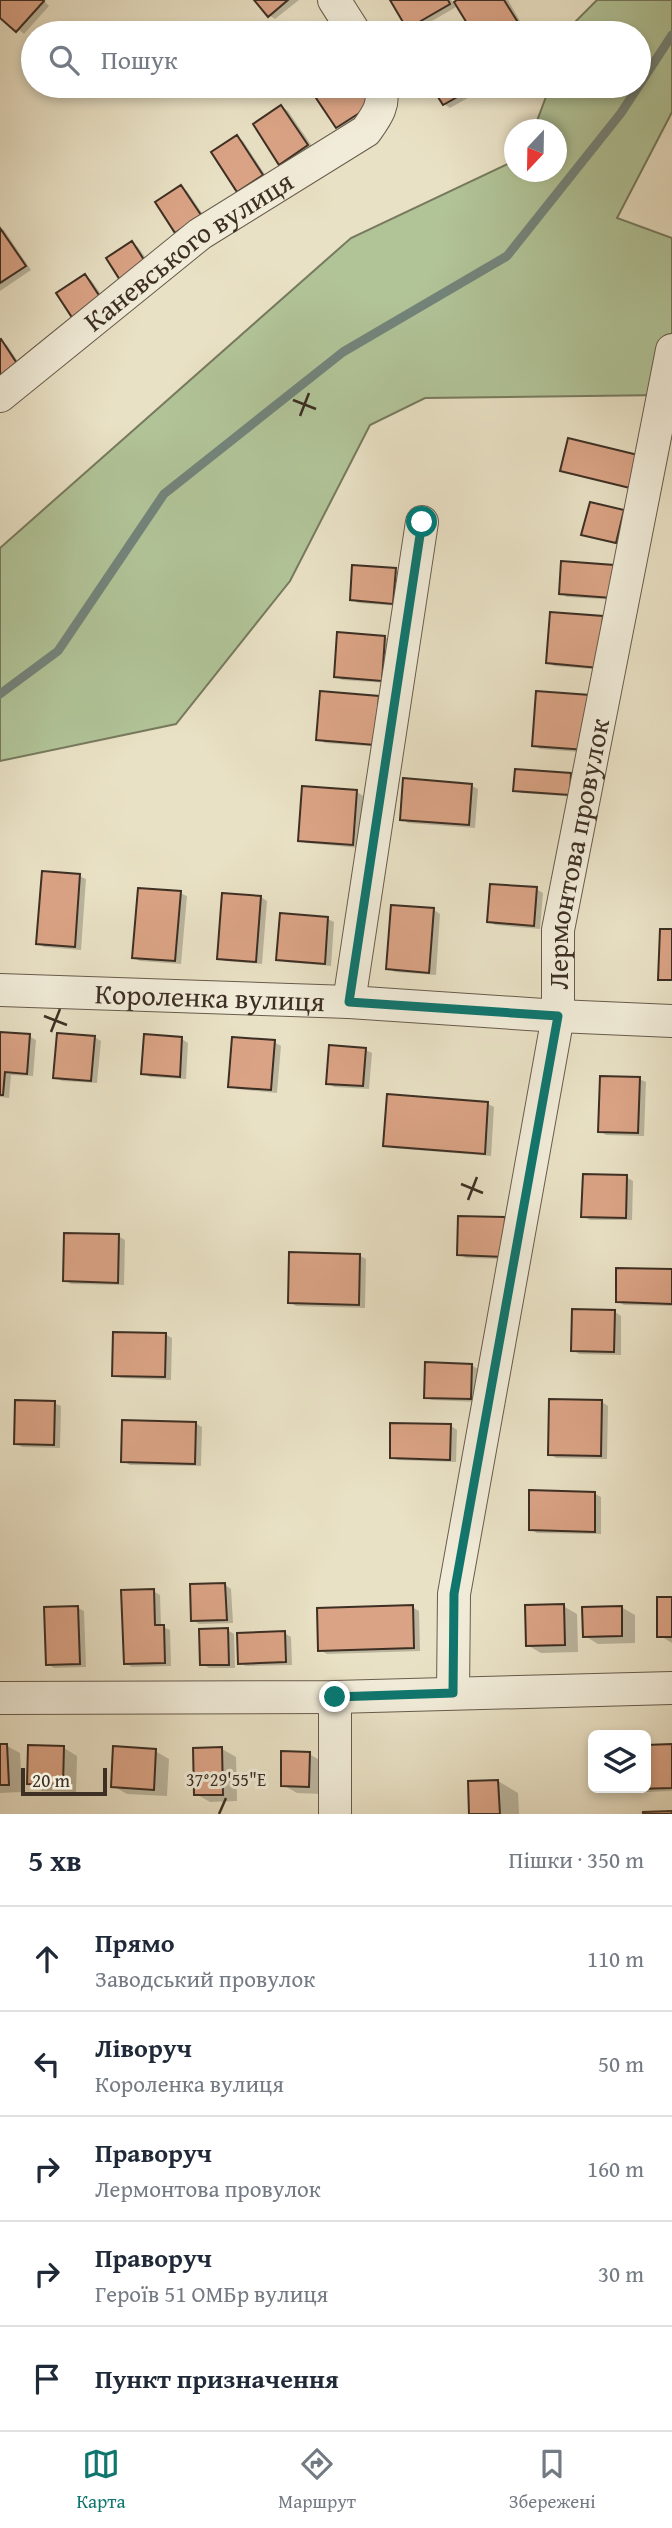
<!DOCTYPE html>
<html lang="uk">
<head>
<meta charset="utf-8">
<style>
  body { margin:0; font-family:"Gentium Book Plus",serif; background:#f6f6f7; color:#1f2937 }
  .controls { position:absolute; right:21px; bottom:21px; display:grid; overflow:hidden; border-radius:10px; box-shadow:0 4px 10px #0003 }
  .controls button { width:63px; height:63px; display:grid; place-items:center; padding:0; border:0; border-bottom:2px solid #e0e1e3; background:#fff; color:#1f2937; font:35px sans-serif }
  .compass { position:absolute; left:504px; top:119px; width:63px; height:63px; border-radius:50%; background:#fff; box-shadow:0 4px 10px #0003; rotate:202deg }
  .scale { position:absolute; left:21px; bottom:18px; width:86px; box-sizing:border-box; padding-left:7px; border:4px solid #3d2f24; border-top:0; font-size:19px; line-height:24px; white-space:nowrap; color:#3d2f24; -webkit-text-stroke:5px #f1ecd9; paint-order:stroke }
  .stop { position:absolute; width:21px; height:21px; margin:-16px; border:5px solid #0f766e; border-radius:50%; background:#fff }
  .stop.end { background:#0f766e; border-color:#fff; box-shadow:0 2px 7px #0008 }
  .list { margin:0; padding:0; list-style:none }
  h2 { display:flex; justify-content:space-between; align-items:center; height:91px; margin:0; padding:0 28px; font-size:30px }
  h2 small { font-size:23px; font-weight:400; color:#747a83 }
  .list li { display:grid; grid-template-columns:46px 1fr auto; gap:21px; align-items:center; box-sizing:border-box; height:105px; padding:0 28px; border-top:2px solid #e0e1e3 }
  .list b { display:block; font-size:26px; white-space:nowrap }
  .list p { margin:0; font-size:23px; white-space:nowrap; color:#747a83 }
  .list em { font-size:23px; font-style:normal; color:#747a83 }
  .icon { flex:none; width:38px; height:38px; fill:none; stroke:currentColor; stroke-width:2; stroke-linecap:round; stroke-linejoin:round }
  .map { position:relative; flex:none; width:672px; height:1814px; overflow:hidden }
  .search { position:absolute; background:#fff; box-shadow:0 4px 10px #0003; left:21px; right:21px; top:21px; height:77px; display:flex; align-items:center; gap:18px; box-sizing:border-box; padding:0 24px; border-radius:38px; color:#747a83; font-size:26px }
  .sheet { height:616px; background:#fff }
  nav { display:flex; justify-content:space-around; align-items:center; box-sizing:border-box; height:98px; border-top:2px solid #e0e1e3; background:#fff; font-size:19px; color:#747a83 }
  nav a { display:grid; justify-items:center; gap:4px }
  nav .on { color:#0f766e }
  .map>svg:first-child { display:block }
</style>
</head>
<body>
<div class="map">
<svg width="672" height="1814" viewBox="0 0 672 1814">
  <rect width="100%" height="100%" fill="#e9e1c5"/>
  <filter id="stains"><feTurbulence type="fractalNoise" baseFrequency=".00286" numOctaves="4"/><feColorMatrix values="0 0 0 0 .2 0 0 0 0 .09 0 0 0 0 .02 0 0 0 .5 -.17"/></filter>
  <radialGradient id="worn" r=".72"><stop offset=".6" stop-color="#630" stop-opacity="0"/><stop offset="1" stop-color="#630" stop-opacity=".3"/></radialGradient>
  <path fill="#b1c498" stroke="#777a5e" stroke-width="2" d="M 597,0 L 672,0 L 672,112 L 617,218 L 672,238 L 672,350 L 664,395 L 425,398 L 370,425 L 290,581 L 176,724 L 0,761 L 0,548 L 351,238 L 514,161 L 514,172 L 556,172 L 556,130 L 534,129 L 550,86 L 639,86 L 639,33 L 570,33 L 574,23 Z"/>
  <path fill="#0003" d="M 0,0 L 43,0 L 49,6 L 24,34 L 0,15 Z
    M 256,0 L 299,0 L 275,19 L 269,15 Z
    M 393,0 L 451,0 L 456,7 L 415,31 L 409,27 Z
    M 461,0 L 508,0 L 524,28 L 515,33 L 475,33 L 457,2 Z
    M 338,86 L 366,86 L 380,107 L 344,130 L 338,127 L 319,99 Z
    M 433,86 L 468,86 L 473,95 L 450,108 L 444,104 Z
    M 282,107 L 288,111 L 314,149 L 287,167 L 281,163 Z
    M 237,137 L 243,141 L 268,179 L 245,194 L 239,191 Z
    M 181,187 L 187,191 L 206,219 L 182,235 L 176,231 Z
    M 0,228 L 4,230 L 31,270 L 0,291 Z
    M 132,243 L 138,247 L 152,267 L 121,279 Z
    M 85,276 L 91,280 L 108,304 L 81,322 Z
    M 0,342 L 7,345 L 25,372 L 0,389 Z
    M 644,460 L 637,490 L 569,474 L 562,470 Z
    M 623,511 L 630,515 L 623,546 L 583,534 Z
    M 395,570 L 402,574 L 399,606 L 358,603 L 352,599 Z
    M 620,570 L 618,600 L 567,597 L 560,593 Z
    M 603,618 L 609,621 L 605,670 L 554,666 L 548,662 Z
    M 385,637 L 391,641 L 388,683 L 342,680 L 336,676 Z
    M 538,693 L 593,753 L 540,749 L 534,745 Z
    M 379,697 L 385,701 L 382,747 L 325,743 L 318,739 Z
    M 571,775 L 577,779 L 576,797 L 522,793 L 515,790 Z
    M 472,786 L 478,789 L 475,828 L 408,823 L 402,819 Z
    M 357,792 L 363,796 L 360,848 L 306,843 L 299,840 Z
    M 79,876 L 86,879 L 81,950 L 44,947 L 38,943 Z
    M 536,889 L 543,893 L 540,929 L 495,925 L 489,921 Z
    M 180,893 L 187,896 L 181,964 L 140,961 L 134,958 Z
    M 261,897 L 267,901 L 262,964 L 225,961 L 219,958 Z
    M 434,910 L 440,914 L 436,975 L 395,972 L 388,968 Z
    M 328,919 L 334,922 L 331,966 L 285,962 L 278,959 Z
    M 0,1034 L 29,1036 L 36,1040 L 33,1076 L 11,1075 L 9,1098 L 0,1097 Z
    M 94,1037 L 101,1041 L 97,1083 L 62,1081 L 55,1077 Z
    M 182,1039 L 188,1043 L 186,1079 L 150,1077 L 143,1073 Z
    M 274,1042 L 281,1046 L 277,1093 L 237,1089 L 230,1086 Z
    M 366,1050 L 372,1053 L 369,1089 L 334,1087 L 328,1083 Z
    M 639,1079 L 646,1082 L 644,1136 L 606,1135 L 600,1131 Z
    M 488,1104 L 494,1107 L 491,1156 L 391,1148 L 385,1145 Z
    M 626,1177 L 633,1181 L 632,1220 L 590,1220 L 583,1216 Z
    M 504,1219 L 511,1223 L 510,1259 L 466,1258 L 459,1254 Z
    M 118,1236 L 125,1240 L 124,1285 L 71,1284 L 65,1280 Z
    M 360,1256 L 366,1259 L 365,1308 L 296,1306 L 290,1302 Z
    M 672,1271 L 672,1306 L 624,1305 L 617,1301 Z
    M 615,1312 L 621,1316 L 621,1355 L 579,1354 L 573,1350 Z
    M 165,1334 L 172,1338 L 171,1380 L 121,1378 L 114,1375 Z
    M 471,1365 L 478,1369 L 477,1402 L 432,1400 L 425,1397 Z
    M 602,1402 L 608,1406 L 607,1459 L 556,1458 L 550,1454 Z
    M 54,1403 L 61,1406 L 60,1448 L 22,1447 L 15,1443 Z
    M 195,1423 L 202,1427 L 201,1466 L 130,1465 L 123,1461 Z
    M 451,1426 L 457,1430 L 456,1462 L 398,1460 L 391,1457 Z
    M 595,1494 L 601,1497 L 601,1534 L 537,1533 L 530,1529 Z
    M 225,1585 L 231,1589 L 233,1623 L 199,1624 L 193,1620 Z
    M 153,1591 L 160,1595 L 161,1626 L 170,1630 L 171,1666 L 132,1667 L 125,1663 Z
    M 672,1599 L 672,1643 L 659,1635 Z
    M 563,1606 L 577,1614 L 578,1652 L 541,1653 L 527,1645 Z
    M 412,1607 L 419,1611 L 420,1651 L 327,1654 L 320,1650 Z
    M 621,1607 L 635,1615 L 635,1643 L 598,1644 L 585,1636 Z
    M 78,1608 L 84,1611 L 86,1667 L 54,1668 L 48,1664 Z
    M 227,1630 L 234,1634 L 235,1668 L 209,1668 L 202,1664 Z
    M 284,1633 L 291,1637 L 292,1665 L 246,1666 L 240,1663 Z
    M 0,1746 L 7,1746 L 20,1753 L 22,1792 L 0,1793 Z
    M 672,1746 L 672,1791 L 646,1792 L 639,1788 L 646,1788 L 646,1747 Z
    M 64,1748 L 77,1756 L 76,1792 L 42,1791 L 28,1783 Z
    M 222,1749 L 236,1757 L 237,1801 L 210,1802 L 196,1794 Z
    M 155,1751 L 169,1759 L 167,1796 L 127,1794 L 113,1786 Z
    M 309,1754 L 323,1762 L 322,1794 L 297,1793 L 283,1785 Z
    M 498,1781 L 518,1793 L 519,1814 L 471,1814 Z"/>
  <g fill="none" stroke-linecap="round" stroke-linejoin="round">
    <path stroke="#73847b" stroke-width="9" d="M 0,694 L 58,651 L 164,494 L 343,352 L 507,256 L 621,113 L 672,35"/>
  </g>
  <path fill="#daa385" stroke="#3d2f24" stroke-width="2" d="M 0,0 L 43,0 L 44,1 L 16,32 L 0,18 Z
    M 254,0 L 288,0 L 268,17 Z
    M 390,0 L 448,0 L 450,4 L 407,29 Z
    M 457,0 L 504,0 L 519,24 L 503,33 L 473,33 L 454,2 Z
    M 335,86 L 363,86 L 375,103 L 336,128 L 316,98 Z
    M 431,86 L 465,86 L 468,91 L 443,105 Z
    M 281,105 L 308,145 L 279,165 L 253,124 Z
    M 237,135 L 263,175 L 237,192 L 211,152 Z
    M 181,185 L 201,215 L 175,233 L 155,202 Z
    M 0,228 L 26,266 L 0,283 Z
    M 132,241 L 146,263 L 120,280 L 106,258 Z
    M 85,274 L 102,300 L 73,319 L 56,293 Z
    M 1,339 L 20,368 L 0,381 L 0,340 Z
    M 568,438 L 638,455 L 630,488 L 560,471 Z
    M 590,502 L 624,510 L 616,543 L 581,535 Z
    M 561,561 L 614,565 L 612,598 L 559,594 Z
    M 352,565 L 396,568 L 393,604 L 350,600 Z
    M 550,612 L 603,616 L 599,668 L 546,663 Z
    M 337,632 L 385,636 L 382,681 L 334,677 Z
    M 320,691 L 379,696 L 375,745 L 316,740 Z
    M 536,691 L 590,695 L 586,750 L 532,746 Z
    M 515,769 L 571,773 L 570,795 L 513,791 Z
    M 403,778 L 472,784 L 469,825 L 400,820 Z
    M 302,786 L 357,790 L 353,845 L 298,841 Z
    M 42,871 L 80,874 L 75,947 L 36,944 Z
    M 490,884 L 537,887 L 534,926 L 487,922 Z
    M 138,888 L 181,891 L 175,961 L 132,958 Z
    M 222,893 L 261,896 L 256,962 L 217,959 Z
    M 391,905 L 434,908 L 429,973 L 386,969 Z
    M 280,913 L 328,917 L 325,964 L 276,960 Z
    M 660,929 L 672,929 L 672,980 L 658,980 Z
    M 0,1032 L 30,1034 L 27,1074 L 5,1072 L 3,1095 L 0,1095 Z
    M 57,1033 L 95,1036 L 91,1081 L 53,1078 Z
    M 144,1034 L 182,1037 L 180,1077 L 141,1074 Z
    M 232,1037 L 275,1040 L 271,1090 L 228,1087 Z
    M 329,1045 L 366,1048 L 363,1086 L 326,1084 Z
    M 600,1076 L 640,1077 L 638,1133 L 598,1132 Z
    M 387,1094 L 488,1102 L 485,1154 L 383,1146 Z
    M 583,1174 L 627,1175 L 626,1218 L 581,1217 Z
    M 458,1216 L 505,1217 L 504,1257 L 457,1255 Z
    M 64,1233 L 119,1234 L 118,1283 L 63,1281 Z
    M 289,1252 L 360,1254 L 359,1305 L 288,1303 Z
    M 616,1268 L 672,1269 L 672,1304 L 616,1302 Z
    M 572,1309 L 615,1310 L 614,1352 L 571,1351 Z
    M 113,1332 L 166,1333 L 165,1377 L 112,1376 Z
    M 425,1362 L 472,1364 L 471,1399 L 424,1398 Z
    M 549,1399 L 602,1400 L 601,1456 L 548,1455 Z
    M 15,1400 L 55,1401 L 54,1445 L 14,1444 Z
    M 122,1420 L 196,1422 L 195,1464 L 121,1462 Z
    M 390,1423 L 451,1424 L 450,1460 L 390,1458 Z
    M 529,1490 L 595,1492 L 595,1532 L 529,1530 Z
    M 225,1583 L 227,1620 L 191,1621 L 190,1584 Z
    M 154,1589 L 155,1625 L 164,1625 L 165,1663 L 124,1664 L 121,1590 Z
    M 657,1597 L 672,1597 L 672,1637 L 657,1637 Z
    M 564,1604 L 565,1645 L 526,1646 L 525,1605 Z
    M 413,1605 L 414,1648 L 318,1651 L 317,1608 Z
    M 78,1606 L 80,1664 L 46,1665 L 44,1607 Z
    M 622,1606 L 622,1636 L 583,1637 L 582,1607 Z
    M 228,1628 L 229,1665 L 200,1665 L 199,1629 Z
    M 285,1631 L 286,1662 L 238,1664 L 237,1633 Z
    M 0,1744 L 7,1744 L 9,1785 L 0,1785 Z
    M 672,1744 L 672,1788 L 637,1789 L 646,1788 L 646,1745 Z
    M 28,1745 L 64,1746 L 63,1785 L 27,1784 Z
    M 113,1746 L 156,1749 L 154,1790 L 111,1787 Z
    M 222,1747 L 223,1795 L 194,1795 L 193,1748 Z
    M 281,1751 L 310,1752 L 309,1787 L 281,1786 Z
    M 498,1780 L 500,1814 L 469,1814 L 468,1781 Z
    M 672,1811 L 672,1814 L 643,1814 L 643,1812 Z"/>
  <g fill="none" stroke-linecap="round" stroke-linejoin="round">
    <g stroke="#685c4c" stroke-width="34">
      <g id="street">
        <path d="M 334,0 L 355,33"/>
        <path id="s1" d="M 0,396 L 200,234 L 366,131 C 376,117 386,104 380,86"/>
        <path id="s2" d="M 0,990 L 349,1002 L 558,1016 L 672,1021"/>
        <path d="M 349,1002 L 422,522"/>
        <path id="s3" d="M 453,1693 L 454,1594 L 558,1016 L 558,930 L 672,350"/>
        <path d="M 0,1698 L 335,1697 L 672,1688"/>
        <path d="M 335,1814 L 335,1697"/>
      </g>
    </g>
    <use href="#street" stroke="#f1ecd9" stroke-width="32"/>
  </g>
  <g fill="none" stroke-linecap="round" stroke-linejoin="round">
    <path stroke="#0f766e" stroke-width="9" d="M 335,1697 L 453,1693 L 454,1594 L 558,1016 L 349,1002 L 422,522"/>
  </g>
  <path fill="none" stroke="#3d2f24" stroke-width="2.5" d="M 293,400 L 316,409M 300,416 L 309,393M 44,1016 L 67,1025M 51,1032 L 60,1009M 461,1184 L 483,1193M 468,1200 L 477,1177M 219,1814 L 226,1798"/>
  <g text-anchor="middle" stroke-width="6" stroke-linejoin="round" paint-order="stroke">
    <g font-size="28" fill="#3d2f24" stroke="#f1ecd9">
      <text dy="10" stroke="none"><textPath href="#s1" startOffset="238">Каневського вулиця</textPath></text>
      <text dy="10" stroke="none"><textPath href="#s3" startOffset="850">Лермонтова провулок</textPath></text>
      <text dy="10" stroke="none"><textPath href="#s2" startOffset="210">Короленка вулиця</textPath></text>
    </g>
  </g>
  <g font-size="18" text-anchor="middle" fill="#3d2f24" stroke="#f1ecd9" stroke-width="6" stroke-linejoin="round" paint-order="stroke">
    <text x="226" y="1786">37°29'55"E</text>
  </g>
  <rect width="100%" height="100%" filter="url(#stains)"/>
  <rect width="100%" height="100%" fill="url(#worn)"/>
</svg>
<div class="controls">
<button><svg class="icon" aria-label="layers" viewBox="0 0 24 24"><path d="M12 4l9 5-9 5-9-5zM3 14l9 5 9-5"/></svg></button>
</div>
<svg class="compass" viewBox="-18 -18 36 36"><path d="M0-13l5 13h-10z" fill="#e53935"/><path d="M0 13l5-13h-10z" fill="#747a83"/></svg>
<div class="scale">20 m</div>
<div class="stop" style="left:422px;top:522px"></div>
<div class="stop end" style="left:335px;top:1697px"></div>
<div class="search"><svg class="icon" aria-label="search" viewBox="0 0 24 24"><circle cx="10" cy="10" r="6"/><path d="M15 15l6 6"/></svg>Пошук</div>
</div>
<section class="sheet">
<h2>5 хв<small>Пішки · 350 m</small></h2>
<ul class="list">
<li><svg class="icon" aria-label="ahead" viewBox="0 0 24 24"><path d="M12 20V5M6 11l6-6 6 6"/></svg><div><b>Прямо</b><p>Заводський провулок</p></div><em>110 m</em></li>
<li><svg class="icon" aria-label="left" viewBox="0 0 24 24"><path d="M17 20v-9H6M10 6l-5 5 5 5"/></svg><div><b>Ліворуч</b><p>Короленка вулиця</p></div><em>50 m</em></li>
<li><svg class="icon" aria-label="right" viewBox="0 0 24 24"><path d="M7 20v-9h11M14 6l5 5-5 5"/></svg><div><b>Праворуч</b><p>Лермонтова провулок</p></div><em>160 m</em></li>
<li><svg class="icon" aria-label="right" viewBox="0 0 24 24"><path d="M7 20v-9h11M14 6l5 5-5 5"/></svg><div><b>Праворуч</b><p>Героїв 51 ОМБр вулиця</p></div><em>30 m</em></li>
<li><svg class="icon" aria-label="arrive" viewBox="0 0 24 24"><path d="M6 21V4h12l-3 4 3 4H6"/></svg><div><b>Пункт призначення</b></div></li>
</ul>
</section>
<nav>
<a class="on"><svg class="icon" aria-label="map" viewBox="0 0 24 24"><path d="M3 6l6-2 6 2 6-2v14l-6 2-6-2-6 2zM9 4v14M15 6v14"/></svg>Карта</a>
<a><svg class="icon" aria-label="directions" viewBox="0 0 24 24"><path d="M12 3l9 9-9 9-9-9zM9 14v-3h6M13 9l2 2-2 2"/></svg>Маршрут</a>
<a><svg class="icon" aria-label="saved" viewBox="0 0 24 24"><path d="M7 4h10v16l-5-4-5 4z"/></svg>Збережені</a>
</nav>
</body>
</html>
